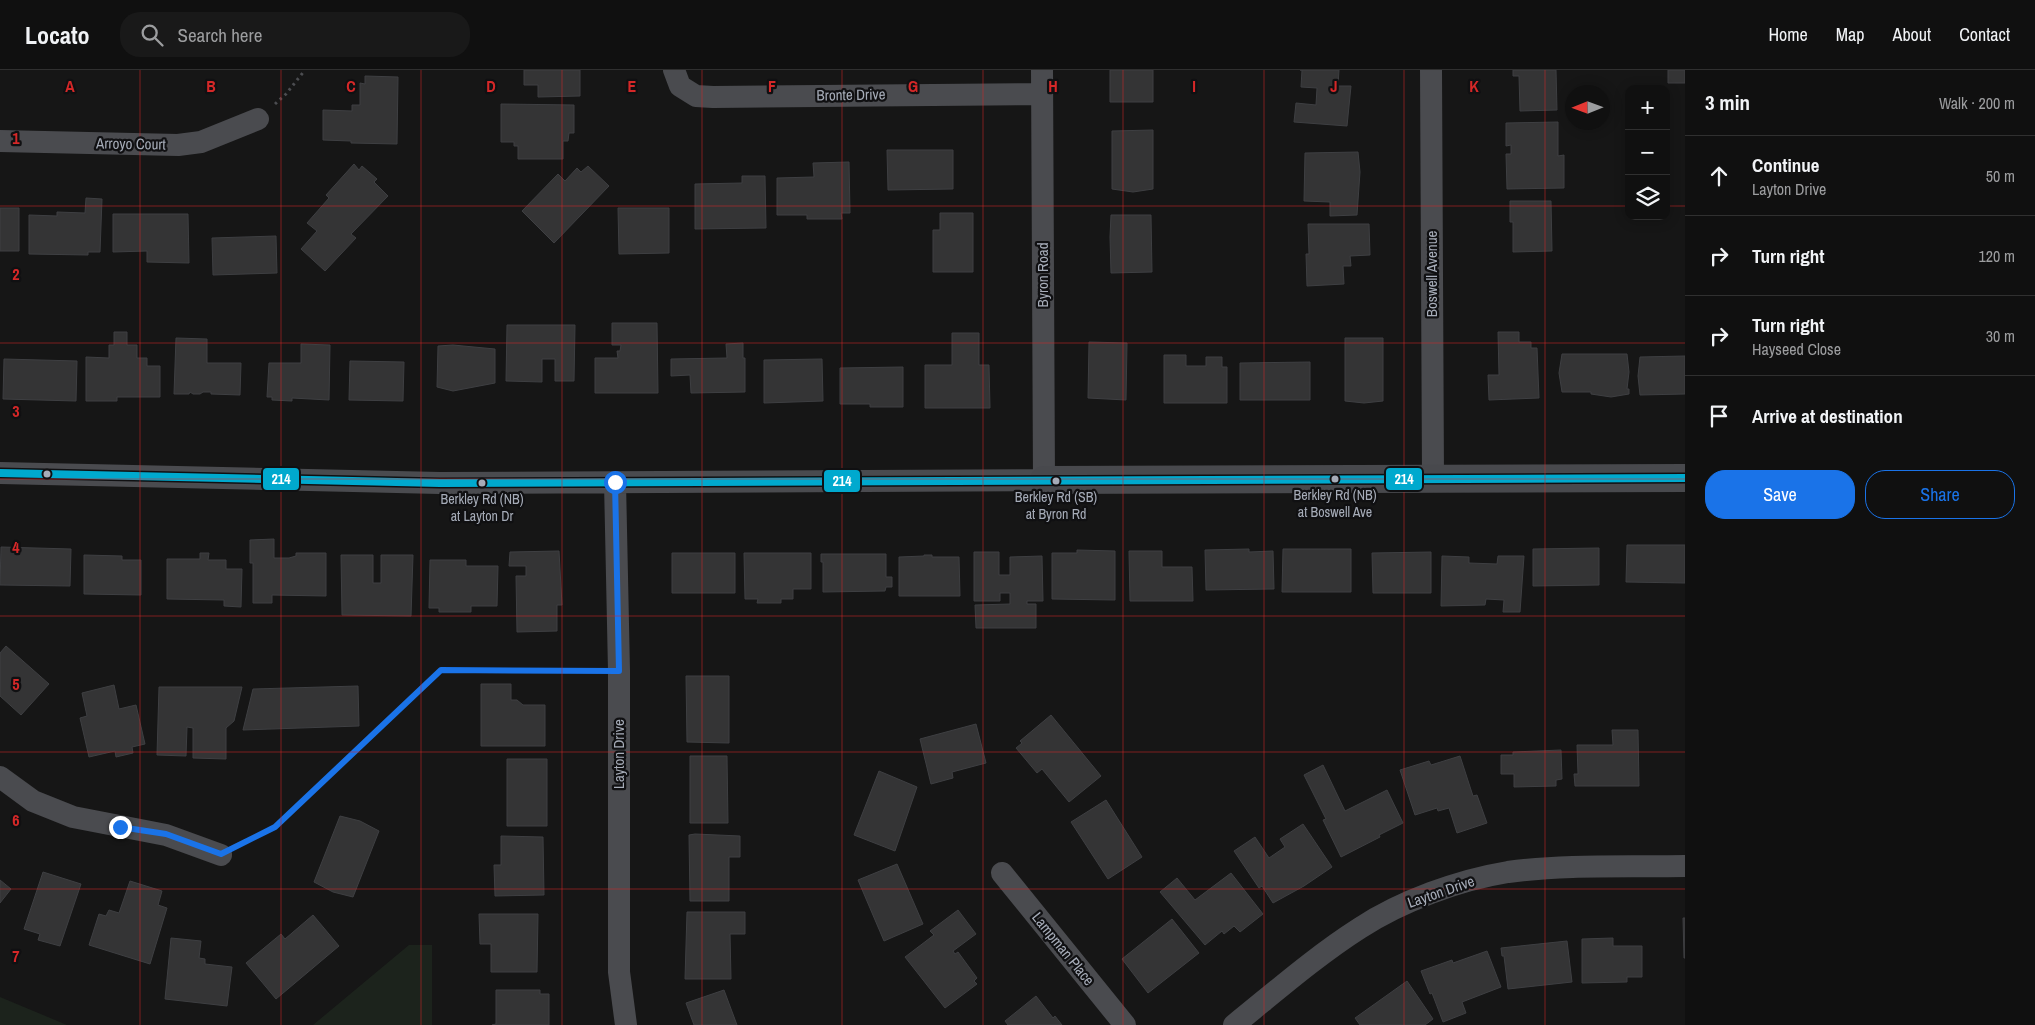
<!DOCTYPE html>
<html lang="en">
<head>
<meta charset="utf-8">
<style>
  body { margin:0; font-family:"Archivo Narrow",sans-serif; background:#191919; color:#f1f3f6 }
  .controls { position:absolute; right:15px; top:15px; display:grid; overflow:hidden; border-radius:10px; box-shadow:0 2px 12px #0003 }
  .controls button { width:45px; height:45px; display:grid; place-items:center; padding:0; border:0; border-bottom:1px solid #303030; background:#101010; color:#f1f3f6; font:25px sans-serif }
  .compass { position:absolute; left:1565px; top:15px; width:45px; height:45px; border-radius:50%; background:#101010; box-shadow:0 2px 12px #0003; rotate:269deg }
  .stop { position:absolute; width:15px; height:15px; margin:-11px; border:4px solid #1a73e8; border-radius:50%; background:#fff }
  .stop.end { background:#1a73e8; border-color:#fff; box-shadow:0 1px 5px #0008 }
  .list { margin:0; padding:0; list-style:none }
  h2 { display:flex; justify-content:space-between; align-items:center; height:65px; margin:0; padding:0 20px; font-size:21px }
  h2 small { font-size:16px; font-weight:400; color:#9c9d9f }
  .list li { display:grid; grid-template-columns:32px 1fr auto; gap:15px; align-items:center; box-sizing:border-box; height:80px; padding:0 20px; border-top:1px solid #303030 }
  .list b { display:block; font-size:19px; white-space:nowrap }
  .list p { margin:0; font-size:16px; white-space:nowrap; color:#9c9d9f }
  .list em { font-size:16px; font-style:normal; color:#9c9d9f }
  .actions { display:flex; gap:10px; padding:15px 20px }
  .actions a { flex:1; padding:11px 0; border:1px solid #1a73e8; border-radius:20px; text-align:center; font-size:18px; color:#1a73e8 }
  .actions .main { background:#1a73e8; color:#fff }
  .icon { flex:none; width:28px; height:28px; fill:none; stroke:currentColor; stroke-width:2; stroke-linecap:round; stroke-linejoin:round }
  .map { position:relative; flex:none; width:1685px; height:955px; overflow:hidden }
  header { display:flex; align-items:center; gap:30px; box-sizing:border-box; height:70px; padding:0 25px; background:#101010; border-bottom:1px solid #303030 }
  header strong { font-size:24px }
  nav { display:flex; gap:28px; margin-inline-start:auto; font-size:18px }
  .search { width:350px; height:45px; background:#191919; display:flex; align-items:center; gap:12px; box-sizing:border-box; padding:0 18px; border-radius:20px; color:#9c9d9f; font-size:19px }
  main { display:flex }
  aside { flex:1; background:#101010 }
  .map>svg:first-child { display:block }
</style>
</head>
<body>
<header>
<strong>Locato</strong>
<div class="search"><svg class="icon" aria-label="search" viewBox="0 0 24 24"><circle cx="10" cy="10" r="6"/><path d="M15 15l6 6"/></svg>Search here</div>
<nav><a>Home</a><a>Map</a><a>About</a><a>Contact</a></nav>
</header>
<main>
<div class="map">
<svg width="1685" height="955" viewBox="0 0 1685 955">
  <rect width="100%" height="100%" fill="#161616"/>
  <path fill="#1c231c" d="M 409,875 L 432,875 L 432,955 L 313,955 Z
    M 0,927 L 67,955 L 0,955 Z"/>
  <path fill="#343435" stroke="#3e3f42" d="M 524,0 L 580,0 L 580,26 L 538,27 L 538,15 L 524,15 Z
    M 1110,0 L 1153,0 L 1153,32 L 1110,32 Z
    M 1300,0 L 1339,0 L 1338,16 L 1351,16 L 1347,56 L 1294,52 L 1296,33 L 1316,35 L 1317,18 L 1301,17 L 1302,0 Z
    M 1513,0 L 1556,0 L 1557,40 L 1520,41 L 1519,6 L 1513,6 Z
    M 1668,0 L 1685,0 L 1685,13 L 1668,13 Z
    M 365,6 L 398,7 L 397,74 L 351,73 L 351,71 L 323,70 L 323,40 L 352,41 L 352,35 L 360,35 L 360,13 L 365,14 Z
    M 501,34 L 574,35 L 574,63 L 569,63 L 568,71 L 563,71 L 563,89 L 518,89 L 518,76 L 514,76 L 514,72 L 501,72 Z
    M 1558,52 L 1558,86 L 1564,85 L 1564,118 L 1507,119 L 1506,84 L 1511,84 L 1511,75 L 1506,76 L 1506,53 Z
    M 1153,60 L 1153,119 L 1133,122 L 1112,119 L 1112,61 Z
    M 887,80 L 953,80 L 953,119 L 888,120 Z
    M 1358,82 L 1360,102 L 1357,145 L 1330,146 L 1330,132 L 1304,131 L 1305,83 Z
    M 849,92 L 850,143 L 841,143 L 842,149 L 807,149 L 807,145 L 777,145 L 777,108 L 814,107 L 813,93 Z
    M 354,94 L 359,100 L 362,96 L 377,109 L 374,112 L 388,126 L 351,164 L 356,168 L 325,201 L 301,179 L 317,161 L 307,153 L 329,128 L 326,125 Z
    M 588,96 L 609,116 L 554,173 L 522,141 L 558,104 L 565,111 L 577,98 L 581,102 Z
    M 742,106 L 765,106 L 766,158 L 695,159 L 695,114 L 742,113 Z
    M 86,128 L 102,129 L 100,182 L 88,182 L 88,185 L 29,184 L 29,145 L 57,146 L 57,142 L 85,143 Z
    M 1510,131 L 1551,131 L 1552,181 L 1513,182 L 1513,152 L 1510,152 Z
    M 0,138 L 19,138 L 19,181 L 0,181 Z
    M 618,138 L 669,138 L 669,183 L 619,184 Z
    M 940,143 L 973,143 L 973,202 L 933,202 L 933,160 L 940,160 Z
    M 113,144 L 188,144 L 189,193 L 147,192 L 147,181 L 113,182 Z
    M 1111,145 L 1151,145 L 1152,202 L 1111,203 L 1110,167 Z
    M 1308,154 L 1369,154 L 1370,185 L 1350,186 L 1351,196 L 1343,196 L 1344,214 L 1307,216 L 1306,184 L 1309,184 Z
    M 276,166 L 277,203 L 213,205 L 212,168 Z
    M 612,253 L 657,253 L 658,323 L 595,323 L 595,288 L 618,288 L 617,281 L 620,281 L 621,275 L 612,275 Z
    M 507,255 L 575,255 L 574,311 L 555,311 L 555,289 L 542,289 L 542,312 L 506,311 Z
    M 114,262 L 127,262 L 127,275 L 137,275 L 137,288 L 147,288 L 147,296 L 160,296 L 160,327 L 117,327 L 117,331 L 86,331 L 86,287 L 109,288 L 109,275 L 114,275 Z
    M 1498,262 L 1519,262 L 1519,272 L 1531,272 L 1531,278 L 1537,278 L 1539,328 L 1489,330 L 1488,305 L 1499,305 Z
    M 952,263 L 979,263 L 979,295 L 989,295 L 990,338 L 925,338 L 925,295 L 952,295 Z
    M 176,268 L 207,269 L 207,293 L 241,293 L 240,325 L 211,324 L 211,322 L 203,322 L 200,324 L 193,324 L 190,322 L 189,324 L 174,324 Z
    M 1345,268 L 1383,268 L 1383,331 L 1364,333 L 1345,331 Z
    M 1089,272 L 1127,273 L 1126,330 L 1088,328 Z
    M 743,273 L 743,288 L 745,288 L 745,322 L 691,323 L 690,305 L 671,306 L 671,289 L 727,288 L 726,274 Z
    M 301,274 L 330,275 L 329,330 L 292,328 L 292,331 L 272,330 L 272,327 L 267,327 L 269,293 L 301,293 Z
    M 453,275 L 495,279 L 495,313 L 453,321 L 437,317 L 438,276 Z
    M 1562,284 L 1627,284 L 1629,302 L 1627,319 L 1629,319 L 1629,324 L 1611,327 L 1591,324 L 1591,322 L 1562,322 L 1559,303 Z
    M 1164,285 L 1186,285 L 1186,296 L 1206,296 L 1206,287 L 1222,287 L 1222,297 L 1227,297 L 1227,333 L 1164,333 Z
    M 1685,286 L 1685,324 L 1640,325 L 1638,306 L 1640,287 Z
    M 4,289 L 77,291 L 76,331 L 3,329 Z
    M 822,289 L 823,331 L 764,333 L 764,290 Z
    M 350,291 L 404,292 L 403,331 L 349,330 Z
    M 1310,292 L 1310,330 L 1240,330 L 1240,293 Z
    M 903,297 L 903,337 L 870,337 L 870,334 L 840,334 L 840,298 Z
    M 274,469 L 274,488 L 289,488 L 296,486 L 296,483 L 326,483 L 326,526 L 272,525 L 272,533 L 253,533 L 253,493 L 250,493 L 250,470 Z
    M 1627,475 L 1685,475 L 1685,513 L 1626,512 Z
    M 1,477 L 71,479 L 70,516 L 0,515 Z
    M 1599,478 L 1599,515 L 1533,516 L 1533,479 Z
    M 1249,479 L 1249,482 L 1273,481 L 1274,519 L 1206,520 L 1205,480 Z
    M 1283,479 L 1351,479 L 1351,522 L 1282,522 Z
    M 1077,480 L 1115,481 L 1115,530 L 1052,529 L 1052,483 L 1077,483 Z
    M 559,481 L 562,535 L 557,535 L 557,561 L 517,562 L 516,506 L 526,506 L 526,496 L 509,496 L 510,482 Z
    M 1129,481 L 1162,481 L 1162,497 L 1192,497 L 1193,531 L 1130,531 Z
    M 974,482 L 999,482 L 999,505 L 1010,505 L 1010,487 L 1042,486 L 1043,531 L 1027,531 L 1027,534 L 1036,534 L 1036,558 L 976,558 L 975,535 L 1010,534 L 1010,523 L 1000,523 L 1000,531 L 974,531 Z
    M 1431,482 L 1431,523 L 1373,523 L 1372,483 Z
    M 200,483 L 209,483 L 208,490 L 226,490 L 226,499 L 242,499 L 241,537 L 224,536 L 224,530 L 167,529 L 167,489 L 200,489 Z
    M 672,483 L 735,483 L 735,523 L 672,523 Z
    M 744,483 L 811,483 L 811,519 L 793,519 L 793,529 L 781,529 L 781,533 L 757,533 L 758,529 L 745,529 Z
    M 821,484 L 886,484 L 886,507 L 892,507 L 892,517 L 886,517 L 885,521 L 823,522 L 823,492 L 821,492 Z
    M 84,485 L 122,486 L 122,490 L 141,490 L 141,525 L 84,524 Z
    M 341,485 L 373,485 L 373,513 L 381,513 L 381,485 L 413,485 L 411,546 L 342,545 Z
    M 924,485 L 932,485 L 932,487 L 959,487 L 960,526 L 899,526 L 899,487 L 924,486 Z
    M 1442,486 L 1469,487 L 1469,493 L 1497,494 L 1498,486 L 1524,486 L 1520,542 L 1503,542 L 1504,530 L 1486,529 L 1485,535 L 1441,536 Z
    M 430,490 L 466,490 L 466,496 L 498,496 L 497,536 L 471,536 L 471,542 L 439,542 L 439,538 L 429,538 Z
    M 6,576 L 49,614 L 21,645 L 0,626 L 0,583 Z
    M 686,606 L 729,606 L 729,673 L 687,672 Z
    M 481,614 L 511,614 L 511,630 L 517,630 L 523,635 L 545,635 L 545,676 L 481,676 Z
    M 114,615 L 119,639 L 136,635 L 145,674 L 132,677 L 133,683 L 116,687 L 115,681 L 89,687 L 80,648 L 87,646 L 82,623 Z
    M 358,616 L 359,656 L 243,660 L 253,619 Z
    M 159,617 L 242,617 L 234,651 L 226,658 L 226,689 L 193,688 L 193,658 L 187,657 L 186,686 L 157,685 Z
    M 1051,645 L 1101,706 L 1069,732 L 1042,699 L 1037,703 L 1016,678 L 1022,673 L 1020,671 Z
    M 976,654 L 986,693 L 952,702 L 953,708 L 931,714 L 920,669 Z
    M 1612,660 L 1638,660 L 1639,716 L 1575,716 L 1574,704 L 1578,704 L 1577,675 L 1613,675 Z
    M 1561,680 L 1562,709 L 1556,710 L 1556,716 L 1514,717 L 1514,704 L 1501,704 L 1501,685 L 1513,685 L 1513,682 Z
    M 690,686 L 727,686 L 728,753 L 690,753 Z
    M 1460,686 L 1473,726 L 1477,725 L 1487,753 L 1457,763 L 1449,738 L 1438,741 L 1437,738 L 1415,745 L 1400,700 L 1429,691 L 1431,695 Z
    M 507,689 L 547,689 L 547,756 L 507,756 Z
    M 1323,695 L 1345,741 L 1387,720 L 1403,753 L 1379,765 L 1380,767 L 1341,787 L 1323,750 L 1326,749 L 1304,705 Z
    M 879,701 L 917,717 L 895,781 L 854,765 Z
    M 1106,730 L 1142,787 L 1108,809 L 1071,752 Z
    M 340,746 L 360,751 L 379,761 L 353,827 L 333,822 L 314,812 Z
    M 1303,754 L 1332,797 L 1304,816 L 1273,833 L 1262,816 L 1259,818 L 1234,781 L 1255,767 L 1269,788 L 1285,777 L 1280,769 Z
    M 695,764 L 740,766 L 740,787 L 729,787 L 729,831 L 690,831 L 689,765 Z
    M 501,766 L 543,767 L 544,825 L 495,826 L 494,795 L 501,795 Z
    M 897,794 L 923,854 L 884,871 L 858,810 Z
    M 43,802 L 81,814 L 60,876 L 38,870 L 40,864 L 24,859 Z
    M 1231,803 L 1263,844 L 1240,862 L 1234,856 L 1224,864 L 1222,861 L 1205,875 L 1160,822 L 1177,808 L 1195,830 Z
    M 0,810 L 11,819 L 0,833 Z
    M 130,811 L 162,821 L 158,835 L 167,838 L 150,894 L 89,875 L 99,844 L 106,846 L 109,840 L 119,843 Z
    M 958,840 L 976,864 L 953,881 L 955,884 L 958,882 L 977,908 L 974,911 L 977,914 L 945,938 L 905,887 L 934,865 L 930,861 Z
    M 687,842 L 745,842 L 745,864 L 730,864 L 731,909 L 685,909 Z
    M 479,844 L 538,844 L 537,902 L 491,902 L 491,874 L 480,874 Z
    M 313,845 L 339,876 L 276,929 L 246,893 L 281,864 L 285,869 Z
    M 1683,848 L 1685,848 L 1685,888 L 1684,888 Z
    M 1172,849 L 1199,883 L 1148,923 L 1122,889 Z
    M 171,868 L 201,871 L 199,888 L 205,889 L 205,894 L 232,897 L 227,936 L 165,929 Z
    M 1613,868 L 1613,876 L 1642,876 L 1642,907 L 1627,907 L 1627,912 L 1582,913 L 1582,869 Z
    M 1567,871 L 1572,912 L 1508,919 L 1504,886 L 1502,886 L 1501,878 Z
    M 1487,881 L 1501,917 L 1462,932 L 1466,943 L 1443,952 L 1432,923 L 1430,924 L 1421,901 L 1452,890 L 1453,893 Z
    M 1407,911 L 1433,949 L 1425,955 L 1360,955 L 1355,948 Z
    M 496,920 L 540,920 L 540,924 L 549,924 L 549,955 L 492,955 L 496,954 Z
    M 724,920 L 737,955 L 694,955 L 686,933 Z
    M 1036,926 L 1053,948 L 1055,946 L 1062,955 L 1008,955 L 1005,951 Z"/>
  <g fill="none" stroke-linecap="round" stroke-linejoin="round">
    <path stroke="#4c4d51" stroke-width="3" stroke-dasharray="2.5 4" stroke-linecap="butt" d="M 275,34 L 286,24 L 305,0
      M 243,773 L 275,757 L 441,601 L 595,601"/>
    <path stroke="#4a4b4f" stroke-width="22" d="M 674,0 L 680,16 L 696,26 L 713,27 L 1042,24
      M 1431,0 L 1433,408
      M 0,71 L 178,75 L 201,72 L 258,49
      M 0,403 L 440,413 L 1044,410 L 1042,0
      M 615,412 L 619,601 L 619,902 L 626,955
      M 0,707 L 33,731 L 73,747 L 166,765 L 221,785
      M 1002,803 L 1125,955
      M 1234,955 C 1275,922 1316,886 1360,858 C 1401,831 1459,810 1508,802 C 1566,794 1626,797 1685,796"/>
    <path stroke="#48494d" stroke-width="28" d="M 1044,410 L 1685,408"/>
    <g stroke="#101012" stroke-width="11">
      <path id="bus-1" d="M 0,403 L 440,413 L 1685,408"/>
    </g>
    <use href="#bus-1" stroke="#00a9ce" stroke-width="8"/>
  </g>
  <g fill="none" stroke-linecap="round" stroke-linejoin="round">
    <path stroke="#1a73e8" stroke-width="6" d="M 120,757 L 166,764 L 221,784 L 275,757 L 441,600 L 619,601 L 615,412"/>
  </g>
  <path fill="none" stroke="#d62828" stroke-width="1" stroke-opacity="0.55" d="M 140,0 L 140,955M 281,0 L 281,955M 421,0 L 421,955M 562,0 L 562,955M 702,0 L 702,955M 842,0 L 842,955M 983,0 L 983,955M 1123,0 L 1123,955M 1264,0 L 1264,955M 1404,0 L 1404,955M 1545,0 L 1545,955M 0,136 L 1629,136M 1666,136 L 1685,136M 0,273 L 1685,273M 0,409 L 1685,409M 0,546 L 1685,546M 0,682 L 1685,682M 0,819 L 1685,819"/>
  <g fill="#a6acb8" stroke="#101012" stroke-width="2">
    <circle cx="47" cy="404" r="4.5"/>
    <circle cx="1335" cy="409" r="4.5"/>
    <circle cx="1056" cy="411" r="4.5"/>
    <circle cx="482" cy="413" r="4.5"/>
  </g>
  <g text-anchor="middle" stroke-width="4.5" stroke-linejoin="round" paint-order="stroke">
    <g font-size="14" fill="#a6acb8" stroke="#101012">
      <text x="1335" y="430">Berkley Rd (NB)<tspan x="1335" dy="17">at Boswell Ave</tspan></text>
      <text x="1056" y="432">Berkley Rd (SB)<tspan x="1056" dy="17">at Byron Rd</tspan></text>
      <text x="482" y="434">Berkley Rd (NB)<tspan x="482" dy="17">at Layton Dr</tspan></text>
    </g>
    <g font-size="15" fill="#a6acb8" stroke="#101012">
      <text transform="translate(851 25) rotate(-1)" y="5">Bronte Drive</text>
      <text transform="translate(131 74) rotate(1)" y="5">Arroyo Court</text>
      <text transform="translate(1432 204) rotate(-90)" y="5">Boswell Avenue</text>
      <text transform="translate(1043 205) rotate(-90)" y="5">Byron Road</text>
      <text transform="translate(619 684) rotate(-90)" y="5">Layton Drive</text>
      <text transform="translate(1441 822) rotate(-19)" y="5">Layton Drive</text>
      <text transform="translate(1063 879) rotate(51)" y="5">Lampman Place</text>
    </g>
  </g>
  <g font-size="16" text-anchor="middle" font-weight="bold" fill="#d62828" stroke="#101012" stroke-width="4.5" stroke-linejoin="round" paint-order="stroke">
    <text x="70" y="22">A</text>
    <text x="211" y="22">B</text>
    <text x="351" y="22">C</text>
    <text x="491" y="22">D</text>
    <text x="632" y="22">E</text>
    <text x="772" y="22">F</text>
    <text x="913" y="22">G</text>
    <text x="1053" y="22">H</text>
    <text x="1194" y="22">I</text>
    <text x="1334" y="22">J</text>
    <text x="1474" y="22">K</text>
    <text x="16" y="74">1</text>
    <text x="16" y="210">2</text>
    <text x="16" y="347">3</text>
    <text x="16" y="483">4</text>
    <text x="16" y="620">5</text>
    <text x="16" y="756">6</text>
    <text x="16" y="892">7</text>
  </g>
  <g stroke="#101012" stroke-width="2">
    <rect x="1385" y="397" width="38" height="24" rx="5" fill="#00a9ce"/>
    <rect x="262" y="397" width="38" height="24" rx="5" fill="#00a9ce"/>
    <rect x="823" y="399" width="38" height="24" rx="5" fill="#00a9ce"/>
  </g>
  <g font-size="14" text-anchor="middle" font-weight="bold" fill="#fff">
    <text x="1404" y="414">214</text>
    <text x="281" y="414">214</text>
    <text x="842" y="416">214</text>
  </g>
</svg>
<div class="controls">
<button>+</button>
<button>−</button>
<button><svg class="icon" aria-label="layers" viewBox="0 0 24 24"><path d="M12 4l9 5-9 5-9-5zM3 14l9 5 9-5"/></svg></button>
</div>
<svg class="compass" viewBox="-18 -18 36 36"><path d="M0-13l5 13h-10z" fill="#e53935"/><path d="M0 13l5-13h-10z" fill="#9c9d9f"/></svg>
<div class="stop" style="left:615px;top:412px"></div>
<div class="stop end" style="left:120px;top:757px"></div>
</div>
<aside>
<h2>3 min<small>Walk · 200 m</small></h2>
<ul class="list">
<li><svg class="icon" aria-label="ahead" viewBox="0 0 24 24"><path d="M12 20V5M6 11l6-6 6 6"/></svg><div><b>Continue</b><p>Layton Drive</p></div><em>50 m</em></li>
<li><svg class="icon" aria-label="right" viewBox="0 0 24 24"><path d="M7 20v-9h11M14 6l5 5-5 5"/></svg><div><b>Turn right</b></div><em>120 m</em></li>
<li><svg class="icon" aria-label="right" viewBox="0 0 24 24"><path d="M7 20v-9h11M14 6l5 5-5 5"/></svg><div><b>Turn right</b><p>Hayseed Close</p></div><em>30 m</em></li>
<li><svg class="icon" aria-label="arrive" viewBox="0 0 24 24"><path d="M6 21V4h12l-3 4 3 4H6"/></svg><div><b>Arrive at destination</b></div></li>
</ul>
<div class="actions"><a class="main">Save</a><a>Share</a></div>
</aside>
</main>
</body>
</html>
